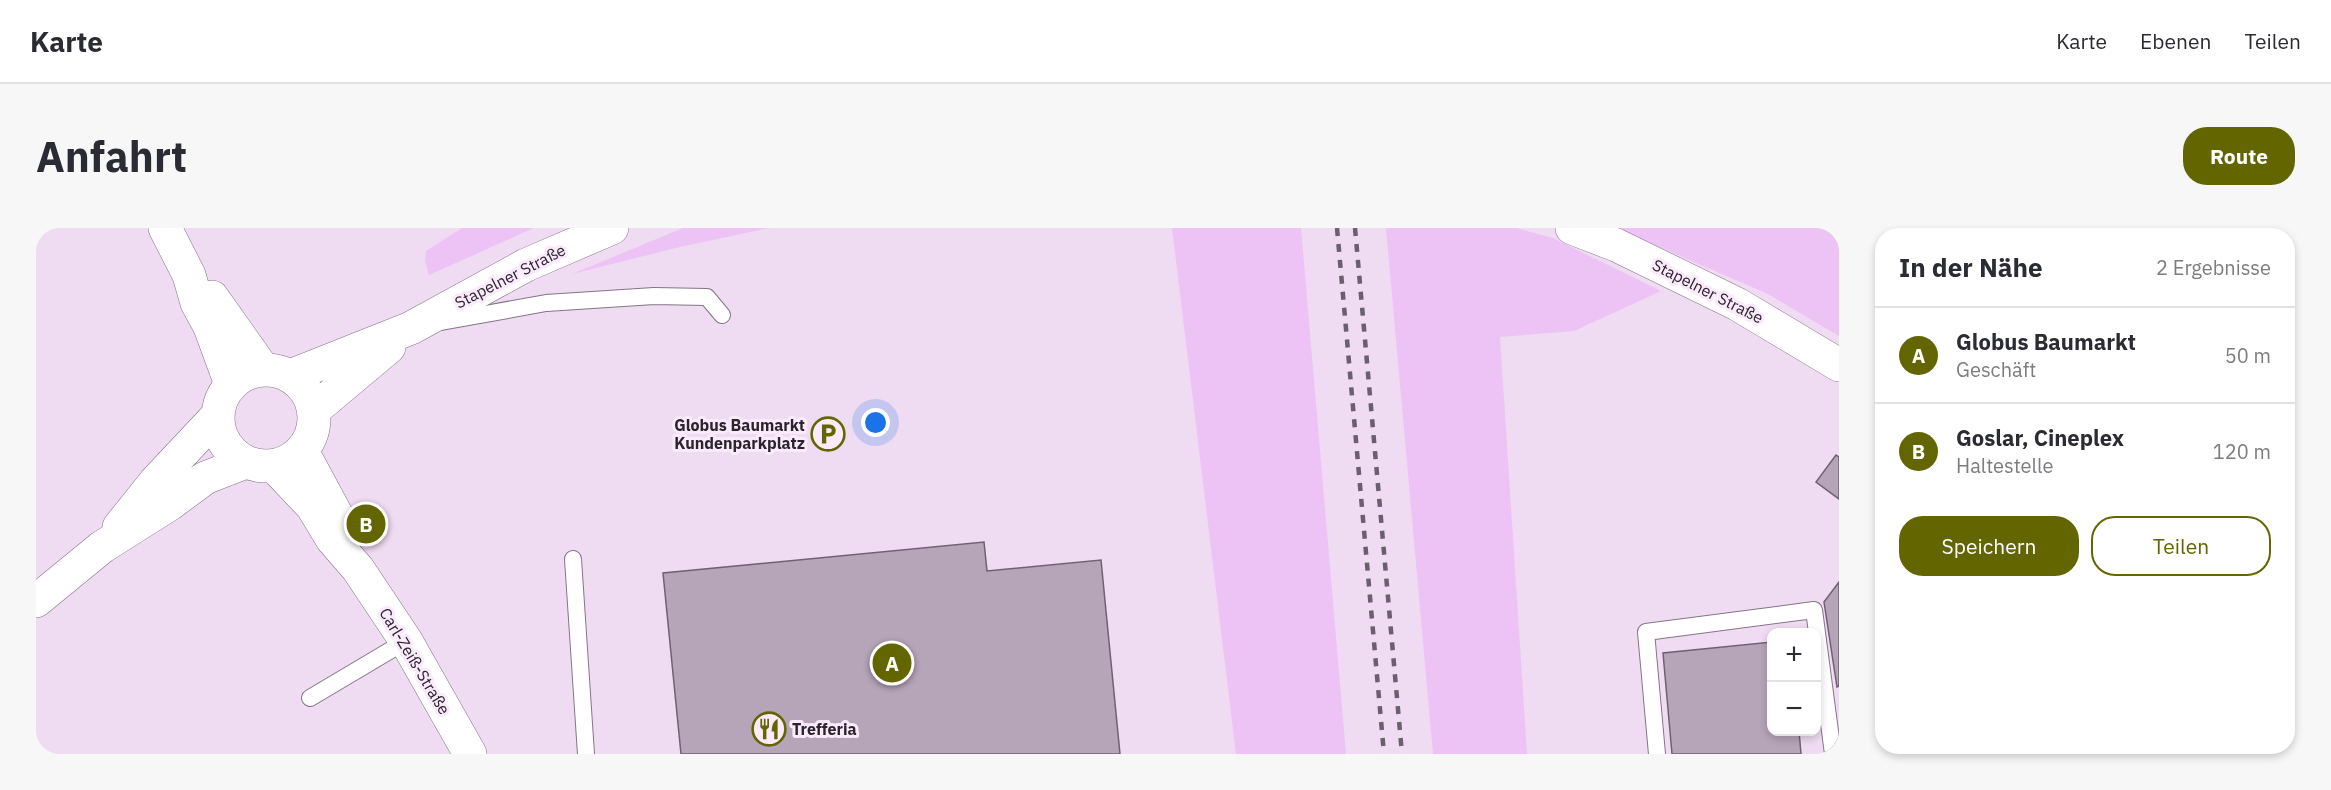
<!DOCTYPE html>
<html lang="de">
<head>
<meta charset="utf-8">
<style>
  body { margin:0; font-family:"IBM Plex Sans",sans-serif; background:#f7f7f7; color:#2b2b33 }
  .controls { position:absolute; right:18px; bottom:18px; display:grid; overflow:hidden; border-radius:12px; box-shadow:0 3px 9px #0003 }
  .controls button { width:54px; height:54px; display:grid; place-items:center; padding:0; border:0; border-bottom:2px solid #e1e1e2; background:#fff; color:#2b2b33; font:30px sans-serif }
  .you { position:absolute; left:840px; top:195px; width:21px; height:21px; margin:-15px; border:4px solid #fff; border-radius:50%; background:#1a73e8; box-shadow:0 0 0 9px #1a73e833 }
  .badge { display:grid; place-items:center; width:39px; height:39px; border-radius:50%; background:#636600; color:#fff; font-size:20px; font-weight:700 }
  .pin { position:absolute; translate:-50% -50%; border:3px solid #fff; box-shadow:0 2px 6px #0006 }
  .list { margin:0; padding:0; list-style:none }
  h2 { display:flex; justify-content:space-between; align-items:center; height:78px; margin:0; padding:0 24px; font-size:26px }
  h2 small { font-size:20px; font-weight:400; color:#7c7c81 }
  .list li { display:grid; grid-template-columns:39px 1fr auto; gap:18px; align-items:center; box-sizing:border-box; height:96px; padding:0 24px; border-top:2px solid #e1e1e2 }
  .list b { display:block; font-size:22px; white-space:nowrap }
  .list p { margin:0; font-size:20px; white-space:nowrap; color:#7c7c81 }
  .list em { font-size:20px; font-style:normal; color:#7c7c81 }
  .actions { display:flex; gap:12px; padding:18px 24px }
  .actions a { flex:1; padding:14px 0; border:2px solid #636600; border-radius:24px; text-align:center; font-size:21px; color:#636600 }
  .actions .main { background:#636600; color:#fff }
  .map { position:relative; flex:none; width:1803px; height:526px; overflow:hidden; border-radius:24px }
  header { display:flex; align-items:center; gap:36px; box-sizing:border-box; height:84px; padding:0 30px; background:#fff; border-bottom:2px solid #e1e1e2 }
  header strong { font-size:28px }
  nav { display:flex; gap:33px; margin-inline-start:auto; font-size:21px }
  .intro { display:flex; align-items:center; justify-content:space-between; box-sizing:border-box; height:144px; padding:0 36px }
  h1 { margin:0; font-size:42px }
  .button { padding:15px 27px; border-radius:24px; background:#636600; color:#fff; font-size:21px; font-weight:700 }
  main { display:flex; gap:36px; padding:0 36px }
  aside { flex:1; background:#fff; border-radius:24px; box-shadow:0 3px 9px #0003 }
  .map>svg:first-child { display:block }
</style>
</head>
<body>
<header>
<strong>Karte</strong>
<nav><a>Karte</a><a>Ebenen</a><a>Teilen</a></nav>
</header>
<div class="intro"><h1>Anfahrt</h1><a class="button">Route</a></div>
<main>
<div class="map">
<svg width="1803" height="526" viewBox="0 0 1803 526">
  <rect width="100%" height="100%" fill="#efdbf2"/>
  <path fill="#edc3f5" d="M 426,0 L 498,0 L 393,47 L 389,33 L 390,23 Z
    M 647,0 L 733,0 L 644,19 L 536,46 Z
    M 1136,0 L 1265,0 L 1310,526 L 1200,526 Z
    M 1350,0 L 1480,0 L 1517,10 L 1625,63 L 1538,103 L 1464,109 L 1491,526 L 1397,526 Z
    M 1579,0 L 1803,0 L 1803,108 L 1732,66 Z"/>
  <path fill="#b6a4b9" stroke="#716074" stroke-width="1.5" d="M 1800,227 L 1803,229 L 1803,271 L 1780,254 Z
    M 948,314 L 951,343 L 1065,332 L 1084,526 L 645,526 L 627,345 Z
    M 1803,354 L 1803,458 L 1801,459 L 1788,374 Z
    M 1736,414 L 1736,503 L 1763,503 L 1765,526 L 1636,526 L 1627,425 Z"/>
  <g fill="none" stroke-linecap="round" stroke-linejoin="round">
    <g stroke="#857488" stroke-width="18">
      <path id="service" d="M 405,94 L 510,75 L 618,68 L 671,69 L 686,87
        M 537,331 L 550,526
        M 274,470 L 370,413
        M 1621,526 L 1610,404 L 1778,382 L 1797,526"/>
    </g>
    <g stroke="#857488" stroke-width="34">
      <path id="minor" d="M 129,0 L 153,47 L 161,75 L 174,99 L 195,156
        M 176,69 L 227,141
        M 266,223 L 300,286
        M 238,238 L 276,278 L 296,311 L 322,341 L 370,413 L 434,526"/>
    </g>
    <g stroke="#857488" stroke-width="34">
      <path id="tertiary" d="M 1536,0 L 1580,17 L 1701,76 L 1803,137
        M182 190a48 48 0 1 1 96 0a48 48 0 1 1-96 0Z
        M 254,148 L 375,100 L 490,37 L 576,0
        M 278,182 L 353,119
        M 83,299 L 119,254 L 181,188
        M 0,373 L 66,319 L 134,276 L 169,250 L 210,234"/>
    </g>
    <use href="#service" stroke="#fff" stroke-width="16"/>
    <use href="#minor" stroke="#fff" stroke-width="33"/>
    <use href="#tertiary" stroke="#fff" stroke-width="33"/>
    <path stroke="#6a5f6c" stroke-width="4.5" stroke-dasharray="8 8" stroke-linecap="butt" d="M 1301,0 L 1348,526
      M 1319,0 L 1366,526"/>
  </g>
  <defs>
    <g id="parking-ring" transform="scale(1.725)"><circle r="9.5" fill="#faeafc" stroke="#636600" stroke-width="1.5"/><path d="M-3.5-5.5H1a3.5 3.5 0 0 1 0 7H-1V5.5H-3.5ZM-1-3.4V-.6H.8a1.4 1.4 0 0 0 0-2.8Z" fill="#636600"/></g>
    <g id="restaurant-ring" transform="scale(1.725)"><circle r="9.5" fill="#faeafc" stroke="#636600" stroke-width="1.5"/><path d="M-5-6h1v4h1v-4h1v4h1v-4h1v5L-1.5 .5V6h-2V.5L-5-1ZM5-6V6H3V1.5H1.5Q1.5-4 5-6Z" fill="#636600"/></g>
  </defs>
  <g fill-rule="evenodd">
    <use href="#parking-ring" x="792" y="206"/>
    <use href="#restaurant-ring" x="733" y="501"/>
  </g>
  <g text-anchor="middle" stroke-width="6" stroke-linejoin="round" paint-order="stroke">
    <g font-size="16" fill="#2b242c" stroke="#faeafc">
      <text transform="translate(474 48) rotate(-27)" y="6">Stapelner Straße</text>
      <text transform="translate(1672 63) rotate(27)" y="6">Stapelner Straße</text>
      <text transform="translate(379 433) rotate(59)" y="6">Carl-Zeiß-Straße</text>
    </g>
    <g font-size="16" font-weight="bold" fill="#2b242c" stroke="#faeafc" text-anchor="end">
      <text x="769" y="203">Globus Baumarkt<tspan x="769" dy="18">Kundenparkplatz</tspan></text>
      <text x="756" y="507" text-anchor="start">Trefferia</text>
    </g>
  </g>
</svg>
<div class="controls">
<button>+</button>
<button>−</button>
</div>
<div class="you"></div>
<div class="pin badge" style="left:856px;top:435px">A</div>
<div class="pin badge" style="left:330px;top:296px">B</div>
</div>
<aside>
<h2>In der Nähe<small>2 Ergebnisse</small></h2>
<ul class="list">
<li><span class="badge">A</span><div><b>Globus Baumarkt</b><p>Geschäft</p></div><em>50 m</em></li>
<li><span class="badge">B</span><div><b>Goslar, Cineplex</b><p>Haltestelle</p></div><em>120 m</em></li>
</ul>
<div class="actions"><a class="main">Speichern</a><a>Teilen</a></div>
</aside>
</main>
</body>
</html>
